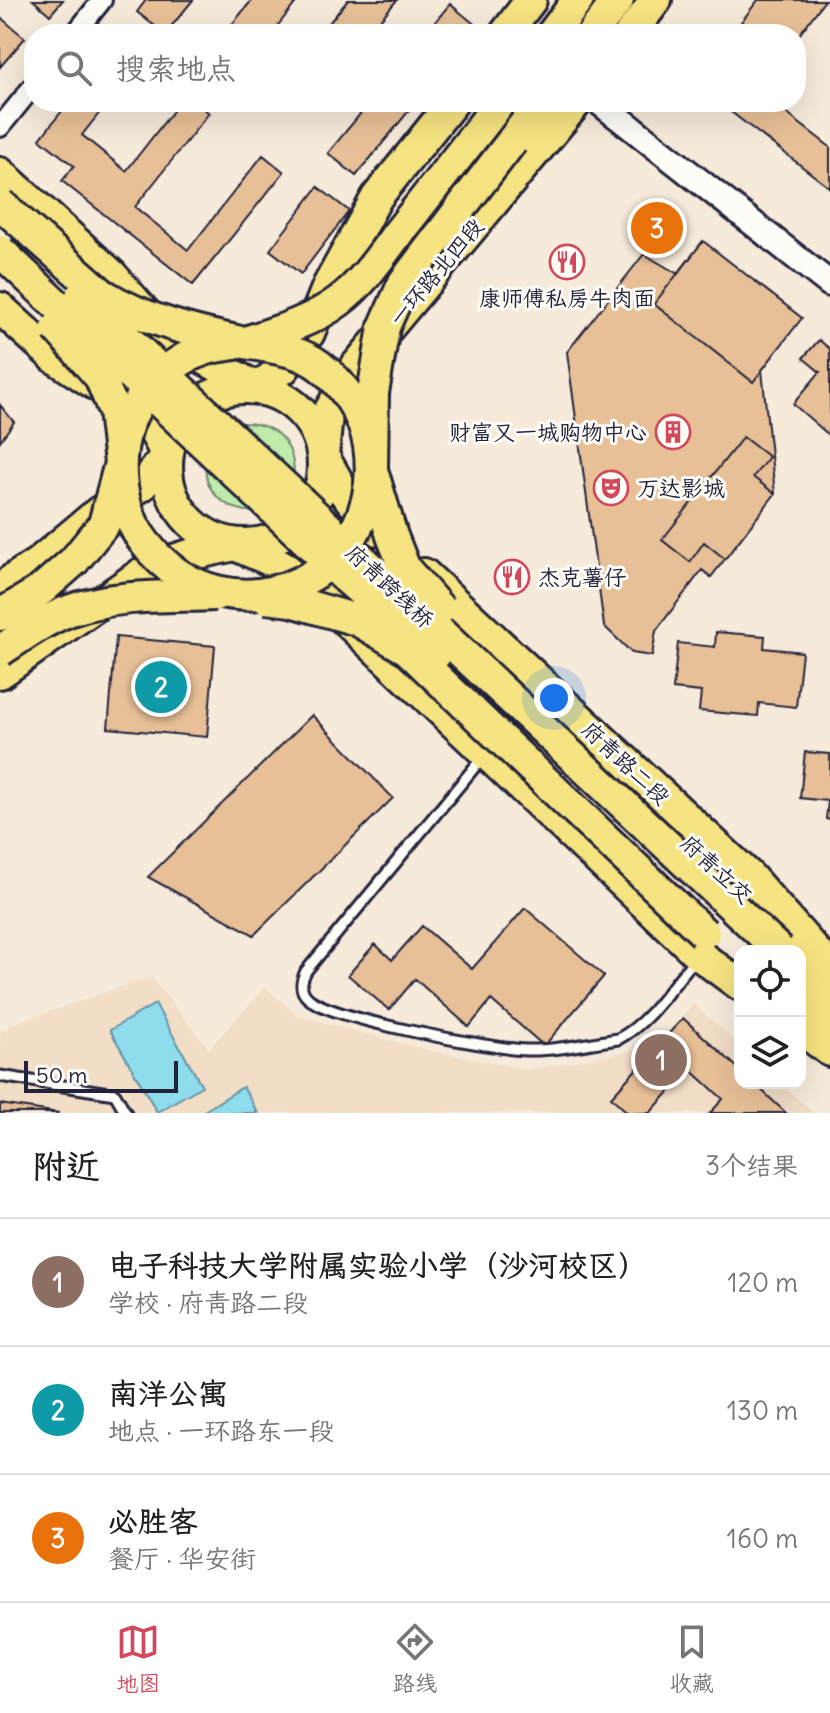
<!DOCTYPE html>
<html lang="zh">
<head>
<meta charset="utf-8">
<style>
  body { margin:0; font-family:Delius,"LXGW WenKai TC",sans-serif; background:#f6f6f6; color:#222 }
  .controls { position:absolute; right:24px; bottom:24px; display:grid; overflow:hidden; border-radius:16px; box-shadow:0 8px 32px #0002 }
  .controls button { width:72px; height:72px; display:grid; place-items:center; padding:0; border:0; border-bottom:2px solid #e0e0e0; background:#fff; color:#222; font:40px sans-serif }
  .scale { position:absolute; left:24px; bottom:20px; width:154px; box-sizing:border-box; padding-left:8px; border:4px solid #22223b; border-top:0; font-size:22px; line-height:28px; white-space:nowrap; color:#22223b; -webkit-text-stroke:6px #fdfcf7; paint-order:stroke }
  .you { position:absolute; left:554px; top:698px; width:28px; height:28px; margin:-20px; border:6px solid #fff; border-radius:50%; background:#1a73e8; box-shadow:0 0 0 12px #1a73e833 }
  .badge { display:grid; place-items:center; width:52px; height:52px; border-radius:50%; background:#d1495b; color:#fff; font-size:26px; font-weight:700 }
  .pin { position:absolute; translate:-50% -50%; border:4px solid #fff; box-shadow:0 2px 8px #0006 }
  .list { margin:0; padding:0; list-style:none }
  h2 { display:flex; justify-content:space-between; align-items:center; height:104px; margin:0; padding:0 32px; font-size:34px }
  h2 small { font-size:26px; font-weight:400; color:#767676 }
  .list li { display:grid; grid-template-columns:52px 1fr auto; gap:24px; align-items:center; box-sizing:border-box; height:128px; padding:0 32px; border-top:2px solid #e0e0e0 }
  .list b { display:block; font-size:30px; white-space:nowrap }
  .list p { margin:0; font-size:26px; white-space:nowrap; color:#767676 }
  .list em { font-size:26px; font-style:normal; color:#767676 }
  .icon { flex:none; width:44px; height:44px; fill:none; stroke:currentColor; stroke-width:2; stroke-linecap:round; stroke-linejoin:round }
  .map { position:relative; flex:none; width:830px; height:1113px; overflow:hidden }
  .search { position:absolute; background:#fff; box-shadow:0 8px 32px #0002; left:24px; right:24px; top:24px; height:88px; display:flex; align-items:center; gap:20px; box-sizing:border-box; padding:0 28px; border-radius:32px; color:#767676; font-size:30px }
  .sheet { height:488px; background:#fff }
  nav { display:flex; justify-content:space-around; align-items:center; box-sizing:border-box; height:112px; border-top:2px solid #e0e0e0; background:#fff; font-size:22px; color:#767676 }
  nav a { display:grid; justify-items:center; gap:4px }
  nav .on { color:#d1495b }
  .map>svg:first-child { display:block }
</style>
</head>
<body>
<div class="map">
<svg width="830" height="1113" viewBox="0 0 830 1113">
  <rect width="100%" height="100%" fill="#f6eada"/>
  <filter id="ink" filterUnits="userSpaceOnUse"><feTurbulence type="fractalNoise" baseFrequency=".0125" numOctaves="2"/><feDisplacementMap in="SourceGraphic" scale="16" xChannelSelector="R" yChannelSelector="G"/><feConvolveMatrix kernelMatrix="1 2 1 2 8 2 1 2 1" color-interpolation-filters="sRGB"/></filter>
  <g filter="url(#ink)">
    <path fill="#f2ddc6" d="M 151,977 L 209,1049 L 265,987 L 298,1016 L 415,1047 L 527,1070 L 637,1050 L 663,1037 L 694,1004 L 740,1046 L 740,1083 L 780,1083 L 813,1113 L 0,1113 L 0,1033 L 13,1024 Z"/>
    <path fill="#bfecaa" stroke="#708772" stroke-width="2" d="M 240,423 C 274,422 294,441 294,475 L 255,512 C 196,509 188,444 240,423 Z"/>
    <path fill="#8edcec" stroke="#6392a5" stroke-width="2" d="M 155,1004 L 202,1086 L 157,1112 L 110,1030 Z
      M 243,1087 L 258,1113 L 201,1113 Z"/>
    <path fill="#e7c097" stroke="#22223b" stroke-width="2" d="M 33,0 L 63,0 L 50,15 Z
      M 146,0 L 193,0 L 165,34 L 137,12 Z
      M 252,0 L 298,0 L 271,34 L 224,34 Z
      M 348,0 L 397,0 L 368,34 L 332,34 L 325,28 Z
      M 758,0 L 825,0 L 796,39 L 796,34 L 732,34 Z
      M 450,4 L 478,27 L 472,34 L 425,34 Z
      M 0,17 L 25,38 L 0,67 Z
      M 69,102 L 108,102 L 82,135 L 126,171 L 180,102 L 195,102 L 209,113 L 135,207 L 188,250 L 263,155 L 284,172 L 193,285 L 62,181 L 74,166 L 40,139 Z
      M 370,102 L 416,102 L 356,176 L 328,153 Z
      M 718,102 L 772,102 L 830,147 L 830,188 Z
      M 318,187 L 349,211 L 301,274 L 270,250 Z
      M 703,241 L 802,318 L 762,370 L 775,494 L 711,577 L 702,570 L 656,631 L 652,656 L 632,653 L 604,626 L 567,352 L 644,254 L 678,274 Z
      M 703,241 L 802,318 L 753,382 L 654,304 Z
      M 819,340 L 830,349 L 830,436 L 793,404 L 820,372 L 803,358 Z
      M 0,405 L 14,422 L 0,441 Z
      M 743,437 L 769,457 L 753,477 L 775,494 L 725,559 L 704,542 L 690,562 L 662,540 Z
      M 716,632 L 765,636 L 764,648 L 802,652 L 796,707 L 759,703 L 758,716 L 699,711 L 701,692 L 673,689 L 678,643 L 715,647 Z
      M 116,637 L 215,646 L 207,737 L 108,728 Z
      M 312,715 L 393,798 L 254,935 L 148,877 Z
      M 805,752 L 830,754 L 830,820 L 826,819 L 828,801 L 800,798 Z
      M 525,908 L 604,976 L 544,1046 L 491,1000 L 469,1027 L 415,979 L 389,1010 L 348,975 L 375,944 L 392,960 L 422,926 L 472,969 Z
      M 683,1018 L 740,1070 L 740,1083 L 754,1083 L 786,1113 L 710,1113 L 723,1099 L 690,1069 L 650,1113 L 628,1113 L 611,1097 Z
      M 0,1104 L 59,1113 L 0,1113 Z"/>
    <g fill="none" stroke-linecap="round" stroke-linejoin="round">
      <g stroke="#22223b" stroke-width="15">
        <path id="service" d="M 483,757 L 306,971 C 301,981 299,990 308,998 C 331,1019 492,1049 527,1050 C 556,1051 588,1043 618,1039 C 651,1022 672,984 697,957
          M 0,1076 L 115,1094 L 126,1113"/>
      </g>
      <g stroke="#22223b" stroke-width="24">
        <path id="minor" d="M 75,34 L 102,0
          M 0,127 L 34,85"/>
      </g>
      <g stroke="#22223b" stroke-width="30">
        <path id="tertiary" d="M 599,102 L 830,284"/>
      </g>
      <g stroke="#22223b" stroke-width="36">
        <path id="primary" d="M 505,34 L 531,0
          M 552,34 L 578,0
          M 592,34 L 618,0
          M 630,34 L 656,0
          M 485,122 L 500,102
          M 512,141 L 541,102
          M 0,173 L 111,274 L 167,338 L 257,388 L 284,368 L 309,333 L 328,286 L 377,197 L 453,102
          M 0,308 L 55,358 L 147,418 L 167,455 L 141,486 L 99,512 L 38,563 L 0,588
          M167 466a78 78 0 1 1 156 0a78 78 0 1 1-156 0Z
          M 377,530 L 343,491 L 323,456 L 327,415 L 357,365 L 577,102
          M 424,574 L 749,876 L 830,968
          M 0,673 L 151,567 L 193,554 L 235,545 L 281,565 L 319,595 L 699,955 L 740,985
          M 800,969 L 830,997
          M 800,996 L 830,1025
          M 800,1028 L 830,1051"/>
      </g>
      <use href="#service" stroke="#fdfcf7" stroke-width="9"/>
      <use href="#minor" stroke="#fdfcf7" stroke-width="18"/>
      <use href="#tertiary" stroke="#fdfcf7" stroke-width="24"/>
      <use href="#primary" stroke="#f6e381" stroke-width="30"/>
      <g stroke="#22223b" stroke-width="36" stroke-linecap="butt">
        <path id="primary-bridge" d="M 0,204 L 102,294 C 144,320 193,332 241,342 C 269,348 296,348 320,366 C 345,385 364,415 369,446 C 389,579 228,649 145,543 C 120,511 115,465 127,427 C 139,392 172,359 207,349 C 220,345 233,345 245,342 C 276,332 313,321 339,301 C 362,284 381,256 398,233 C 427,196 456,159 485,122
          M 0,251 L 346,578 L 435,655
          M 81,296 L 780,951
          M 266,598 L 291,601 L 357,620 L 407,649 L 704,933
          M 440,609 L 405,569 L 392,536 L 372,470 L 373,393 L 384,327 L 404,282 L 512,141
          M 0,615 L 41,590 L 74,561 L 104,524 L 120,463 L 114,411 L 100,377 L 57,328
          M 0,651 C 22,636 46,619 71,610 C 116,594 168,597 215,595"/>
      </g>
      <use href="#primary-bridge" stroke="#f6e381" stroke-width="30"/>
    </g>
  </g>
  <defs>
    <g id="restaurant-ring" transform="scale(1.8)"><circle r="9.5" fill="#fdfcf7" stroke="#d1495b" stroke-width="1.5"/><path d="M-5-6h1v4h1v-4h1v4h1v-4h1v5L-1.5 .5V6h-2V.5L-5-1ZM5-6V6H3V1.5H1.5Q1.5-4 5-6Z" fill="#d1495b"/></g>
    <g id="building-ring" transform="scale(1.8)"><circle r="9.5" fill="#fdfcf7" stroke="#d1495b" stroke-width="1.5"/><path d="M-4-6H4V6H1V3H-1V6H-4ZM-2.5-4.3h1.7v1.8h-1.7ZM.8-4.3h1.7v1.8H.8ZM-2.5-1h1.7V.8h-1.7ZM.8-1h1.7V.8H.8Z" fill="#d1495b"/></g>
    <g id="theatre-ring" transform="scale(1.8)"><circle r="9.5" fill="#fdfcf7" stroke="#d1495b" stroke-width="1.5"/><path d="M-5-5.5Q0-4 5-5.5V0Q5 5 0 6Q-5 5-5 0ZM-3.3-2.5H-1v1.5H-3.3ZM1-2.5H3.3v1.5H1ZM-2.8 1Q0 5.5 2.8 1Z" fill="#d1495b"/></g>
  </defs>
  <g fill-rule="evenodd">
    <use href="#restaurant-ring" x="567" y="262"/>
    <use href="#building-ring" x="673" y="432"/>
    <use href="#theatre-ring" x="611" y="488"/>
    <use href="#restaurant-ring" x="512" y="577"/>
  </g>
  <g text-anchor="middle" stroke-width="6" stroke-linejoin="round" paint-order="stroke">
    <g font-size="22" fill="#22223b" stroke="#fdfcf7">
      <text transform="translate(436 272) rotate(-50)" y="8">一环路北四段</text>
      <text transform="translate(390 586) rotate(43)" y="8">府青跨线桥</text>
      <text transform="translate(626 763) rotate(43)" y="8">府青路二段</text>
      <text transform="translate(717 869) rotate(43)" y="8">府青立交</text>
    </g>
    <g font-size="22" fill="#22223b" stroke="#fdfcf7" text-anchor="start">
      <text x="567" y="306" text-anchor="middle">康师傅私房牛肉面</text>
      <text x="647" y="440" text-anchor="end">财富又一城购物中心</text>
      <text x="637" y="496">万达影城</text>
      <text x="538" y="585">杰克薯仔</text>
    </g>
  </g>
</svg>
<div class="controls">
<button><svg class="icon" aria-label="locate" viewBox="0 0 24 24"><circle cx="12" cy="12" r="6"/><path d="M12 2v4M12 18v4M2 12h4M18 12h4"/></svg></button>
<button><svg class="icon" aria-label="layers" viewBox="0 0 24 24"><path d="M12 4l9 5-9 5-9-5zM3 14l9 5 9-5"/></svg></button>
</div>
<div class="scale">50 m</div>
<div class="you"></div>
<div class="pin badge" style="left:661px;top:1060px;background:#8d6e63">1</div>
<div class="pin badge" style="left:161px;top:687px;background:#0f9aa8">2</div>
<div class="pin badge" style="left:657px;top:228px;background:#e8710a">3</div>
<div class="search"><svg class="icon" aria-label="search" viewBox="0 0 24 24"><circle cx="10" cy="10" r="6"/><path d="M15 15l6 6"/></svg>搜索地点</div>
</div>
<section class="sheet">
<h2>附近<small>3个结果</small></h2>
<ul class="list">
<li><span class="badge" style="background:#8d6e63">1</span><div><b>电子科技大学附属实验小学（沙河校区）</b><p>学校 · 府青路二段</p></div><em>120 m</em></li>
<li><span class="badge" style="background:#0f9aa8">2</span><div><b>南洋公寓</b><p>地点 · 一环路东一段</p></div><em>130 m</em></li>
<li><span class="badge" style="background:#e8710a">3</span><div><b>必胜客</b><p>餐厅 · 华安街</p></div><em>160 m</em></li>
</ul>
</section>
<nav>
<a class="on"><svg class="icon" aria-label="map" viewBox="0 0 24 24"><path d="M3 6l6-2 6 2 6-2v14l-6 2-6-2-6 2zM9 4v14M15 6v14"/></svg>地图</a>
<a><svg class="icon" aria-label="directions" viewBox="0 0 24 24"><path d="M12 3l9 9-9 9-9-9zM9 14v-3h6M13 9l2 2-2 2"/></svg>路线</a>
<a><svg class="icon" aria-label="saved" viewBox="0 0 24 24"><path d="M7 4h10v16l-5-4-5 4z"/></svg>收藏</a>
</nav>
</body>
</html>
